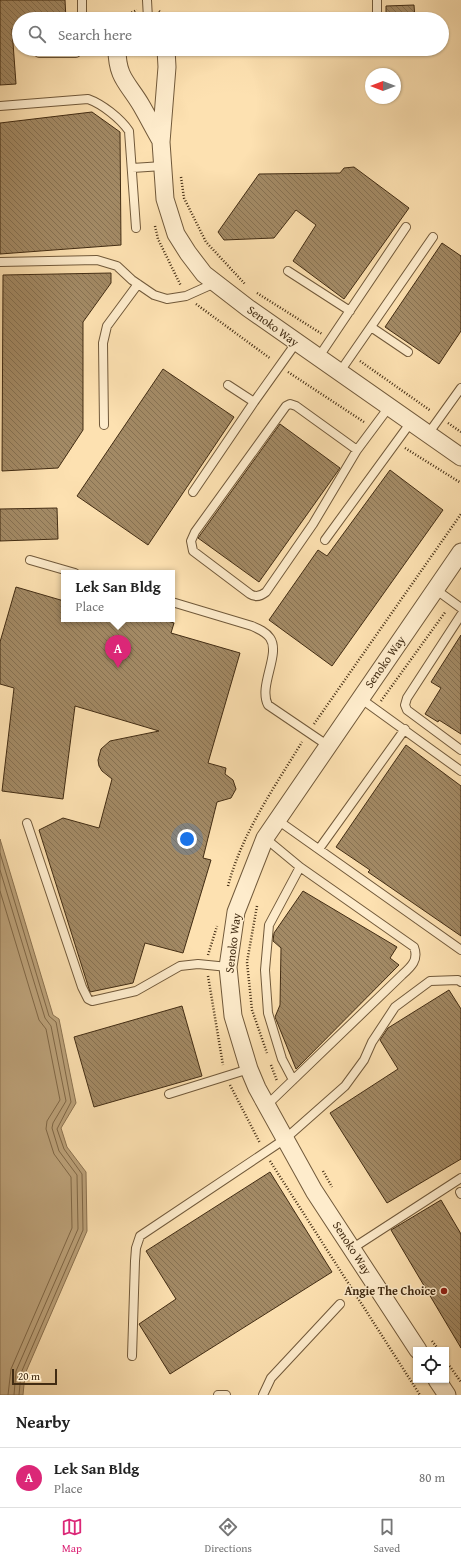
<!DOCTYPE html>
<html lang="en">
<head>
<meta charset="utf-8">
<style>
  body { margin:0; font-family:"Gentium Book Plus",serif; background:#f2f2f2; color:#222 }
  .controls { position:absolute; right:12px; bottom:12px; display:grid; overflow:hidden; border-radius:0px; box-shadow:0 1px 3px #0004 }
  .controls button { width:36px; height:36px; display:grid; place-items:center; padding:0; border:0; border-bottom:1px solid #e0e0e0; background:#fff; color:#222; font:20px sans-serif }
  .compass { position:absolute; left:365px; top:68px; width:36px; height:36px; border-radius:50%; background:#fff; box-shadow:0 1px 3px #0004; rotate:270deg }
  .scale { position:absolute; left:12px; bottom:10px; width:45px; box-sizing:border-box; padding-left:4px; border:2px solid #422c13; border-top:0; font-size:11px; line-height:14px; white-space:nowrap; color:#422c13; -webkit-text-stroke:3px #feeccc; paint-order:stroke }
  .you { position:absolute; left:187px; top:839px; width:14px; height:14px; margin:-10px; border:3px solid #fff; border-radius:50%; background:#1a73e8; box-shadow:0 0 0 6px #1a73e833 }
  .badge { display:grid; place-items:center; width:26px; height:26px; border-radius:50%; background:#db2777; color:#fff; font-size:13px; font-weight:700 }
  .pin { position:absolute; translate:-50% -33px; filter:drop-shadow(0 1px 2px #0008) }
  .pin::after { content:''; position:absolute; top:21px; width:14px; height:12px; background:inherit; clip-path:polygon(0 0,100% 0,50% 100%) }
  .popup { position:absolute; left:61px; top:570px; width:114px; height:52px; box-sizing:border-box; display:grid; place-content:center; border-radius:0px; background:#fff; filter:drop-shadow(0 1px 3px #0005); font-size:13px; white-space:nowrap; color:#767676 }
  .popup b { font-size:15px; color:#222 }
  .popup::after { content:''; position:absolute; left:50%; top:100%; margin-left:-8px; border:8px solid transparent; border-top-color:#fff }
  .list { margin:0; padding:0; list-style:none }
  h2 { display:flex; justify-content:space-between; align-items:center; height:52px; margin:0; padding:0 16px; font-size:17px }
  h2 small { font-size:13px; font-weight:400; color:#767676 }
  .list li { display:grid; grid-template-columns:26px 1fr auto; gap:12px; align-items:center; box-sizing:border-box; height:60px; padding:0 16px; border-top:1px solid #e0e0e0 }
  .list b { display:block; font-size:15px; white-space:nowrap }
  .list p { margin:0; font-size:13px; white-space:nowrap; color:#767676 }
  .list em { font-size:13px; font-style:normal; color:#767676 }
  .icon { flex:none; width:22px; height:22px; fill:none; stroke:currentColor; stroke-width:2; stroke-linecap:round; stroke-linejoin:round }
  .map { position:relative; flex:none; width:461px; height:1395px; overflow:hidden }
  .search { position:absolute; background:#fff; box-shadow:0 1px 3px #0004; left:12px; right:12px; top:12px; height:44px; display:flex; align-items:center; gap:10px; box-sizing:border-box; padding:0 14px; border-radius:22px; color:#767676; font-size:15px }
  .sheet { height:112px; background:#fff }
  nav { display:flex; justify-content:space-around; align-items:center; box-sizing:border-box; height:56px; border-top:1px solid #e0e0e0; background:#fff; font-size:11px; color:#767676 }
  nav a { display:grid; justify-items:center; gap:2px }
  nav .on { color:#db2777 }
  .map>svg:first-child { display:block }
</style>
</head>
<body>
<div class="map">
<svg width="461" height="1395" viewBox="0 0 461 1395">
  <defs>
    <pattern id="building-back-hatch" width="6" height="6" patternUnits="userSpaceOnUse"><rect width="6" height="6" fill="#a38a65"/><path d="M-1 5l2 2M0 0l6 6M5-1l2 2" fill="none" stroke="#867152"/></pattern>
  </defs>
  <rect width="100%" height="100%" fill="#fde1b1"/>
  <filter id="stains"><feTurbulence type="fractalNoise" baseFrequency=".005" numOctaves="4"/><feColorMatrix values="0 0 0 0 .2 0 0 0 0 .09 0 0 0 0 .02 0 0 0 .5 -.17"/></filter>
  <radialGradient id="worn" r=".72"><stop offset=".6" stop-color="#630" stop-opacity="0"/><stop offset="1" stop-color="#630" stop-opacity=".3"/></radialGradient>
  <path fill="#bda37b" stroke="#8c7351" d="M 0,839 L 53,1015 L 59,1019 L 76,1103 L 61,1128 L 67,1147 L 86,1172 L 87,1231 L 25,1374 L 23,1395 L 0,1395 Z"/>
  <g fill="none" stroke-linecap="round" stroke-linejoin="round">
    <path stroke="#806847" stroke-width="1" d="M 0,853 L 49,1016 L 56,1022 L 71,1102 L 57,1129 L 64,1149 L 82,1174 L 83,1230 L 21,1373 L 19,1395
      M 0,870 L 45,1018 L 51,1026 L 66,1101 L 53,1123 L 52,1128 L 59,1151 L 77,1175 L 78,1229 L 16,1371 L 14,1395
      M 0,891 L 39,1020 L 46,1029 L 60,1100 L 47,1121 L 46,1129 L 54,1154 L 71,1177 L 72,1228 L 11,1369 L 8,1395"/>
  </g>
  <path fill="url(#building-back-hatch)" stroke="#422c13" d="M 0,0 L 65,0 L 66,19 L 19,19 L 19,28 L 12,29 L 16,84 L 0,85 Z
    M 414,5 L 415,19 L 386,19 L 386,6 Z
    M 92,112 L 120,132 L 121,245 L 0,254 L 0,123 Z
    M 354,167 L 409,208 L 344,299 L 293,261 L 316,225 L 296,210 L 274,238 L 224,240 L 218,232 L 259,174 L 340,173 L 344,168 Z
    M 442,243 L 461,256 L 461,331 L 439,364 L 385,327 Z
    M 111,273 L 111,283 L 83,322 L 83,430 L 58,468 L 2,471 L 3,275 Z
    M 163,369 L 234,417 L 148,545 L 77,496 Z
    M 280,424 L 340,468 L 259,582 L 198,538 Z
    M 390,470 L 443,510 L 332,666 L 269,620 L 318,550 L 327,556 Z
    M 57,508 L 58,539 L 0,541 L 0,509 Z
    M 16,587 L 64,601 L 64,619 L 161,619 L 174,623 L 171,633 L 240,653 L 208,763 L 226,768 L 225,774 L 233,780 L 236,789 L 231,798 L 217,802 L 203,858 L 211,860 L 183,953 L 145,943 L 133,983 L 90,992 L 39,830 L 63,818 L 99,828 L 112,779 L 102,771 L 99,766 L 98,760 L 101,749 L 110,741 L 159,731 L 75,706 L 63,799 L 2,791 L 14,688 L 0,684 L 0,642 Z
    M 461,635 L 461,734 L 439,720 L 438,722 L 425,714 L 441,688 L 431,682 Z
    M 406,745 L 461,786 L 461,936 L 368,872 L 370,870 L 336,847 Z
    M 303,891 L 397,947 L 390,958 L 399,965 L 296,1069 L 275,1017 L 280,1005 L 281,948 L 273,941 L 274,933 Z
    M 449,990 L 461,1009 L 461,1159 L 387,1203 L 330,1113 L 398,1069 L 380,1040 L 388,1028 Z
    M 182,1006 L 202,1076 L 94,1107 L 74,1037 Z
    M 270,1172 L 332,1272 L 170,1374 L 139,1324 L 176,1299 L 146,1251 Z
    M 441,1200 L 461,1234 L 461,1348 L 391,1230 Z"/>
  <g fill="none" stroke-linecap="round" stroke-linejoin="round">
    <g stroke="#71593a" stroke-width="10">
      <path id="lane" d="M 147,0 L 148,19
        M 377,0 L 377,12
        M 82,19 L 82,0
        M 79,50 L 115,49
        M 39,53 L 76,53 L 80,49
        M 0,106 L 88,99 C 102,104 120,118 129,131 L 136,228
        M 132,168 L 163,166
        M 0,262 L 97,260 L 117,266 L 132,280 L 154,295 L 167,299 L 186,296 L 215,283
        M 288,271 L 350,311
        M 371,327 L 408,352
        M 318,358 L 406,227
        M 339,373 L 433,237
        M 228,385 L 254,402
        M 104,425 L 103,343 L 107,326 L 138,284
        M 428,434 L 461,388
        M 357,450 L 313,524 L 266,592 C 261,596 256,598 250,594 L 193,551 L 191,541 L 195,532 L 286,406 L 290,404 L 296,406 L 357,450 L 389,407
        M 193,492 L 254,402 L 296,343
        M 325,540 L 411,422
        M 30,560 L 75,573
        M 435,589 L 461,608
        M 172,602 L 252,626 C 259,629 266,632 270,638 C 281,654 258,686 268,705 L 327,745
        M 461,615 L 407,698 L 405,705 L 407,710 L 461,750
        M 360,698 L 461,771
        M 276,819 L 461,950
        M 27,823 L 82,987 L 88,999 L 92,1001 L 136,991 L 180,966 L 198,964 L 228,967
        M 265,838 L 300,867 L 269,925 L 265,970 L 268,1013 L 282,1059 L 293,1080
        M 319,849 L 405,729
        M 169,1094 L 249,1069
        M 267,1105 L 402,975 C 411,967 419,960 414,947 L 300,867
        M 460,1192 L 461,1194
        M 353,1248 L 461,1178
        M 132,1356 L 135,1261 L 136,1248 L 140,1236 L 285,1139 L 345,1086 L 364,1060 L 372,1042 L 395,1007 L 430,981 L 458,980 L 461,982
        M 218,1395 L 226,1395
        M 263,1395 L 271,1378 L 340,1304"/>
    </g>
    <g stroke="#71593a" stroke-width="19">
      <path id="street" d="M 117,49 C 117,78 128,83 141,105 C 148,117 154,129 161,141
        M 166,49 L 167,67 L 161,142 L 165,199 L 176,234 L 188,253 L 204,274 L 248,308 L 461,457
        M 418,1350 L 314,1191 L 257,1088 L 249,1069 L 233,1016 L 228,967 L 236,912 L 265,838 L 461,552
        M 437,1380 L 447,1395"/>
    </g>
    <path stroke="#422c13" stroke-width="2.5" stroke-dasharray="1 2" stroke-linecap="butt" d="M 159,11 L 168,19
      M 118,19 L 137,10
      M 181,177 L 184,198 L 206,242 L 245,284
      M 155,226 L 158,239 L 181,286
      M 257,293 L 322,334
      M 196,304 L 271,359
      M 360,361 L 431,411
      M 288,372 L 364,422
      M 448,423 L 461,432
      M 405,448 L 461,483
      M 381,701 L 446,611
      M 314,724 L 461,514
      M 228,886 C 242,833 274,788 302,742
      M 257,906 L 247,962 L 252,1010 L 267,1053
      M 208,955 L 217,926
      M 208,976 L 223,1065
      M 271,1065 L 277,1081
      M 230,1085 L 260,1143
      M 270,1161 L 420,1395
      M 323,1171 L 332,1187
      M 432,1341 L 439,1350
      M 446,1361 L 461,1382"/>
    <use href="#lane" stroke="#feeccc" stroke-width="8"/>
    <use href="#street" stroke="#feeccc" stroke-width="17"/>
  </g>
  <circle fill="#8f2418" stroke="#feeccc" stroke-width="1.5" cx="444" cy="1291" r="4"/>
  <g text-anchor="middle" stroke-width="3" stroke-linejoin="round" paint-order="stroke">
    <g font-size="12" fill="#422c13" stroke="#feeccc">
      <text transform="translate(273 326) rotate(36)" y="4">Senoko Way</text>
      <text transform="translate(385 662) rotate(-55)" y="4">Senoko Way</text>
      <text transform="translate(233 943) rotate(-83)" y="4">Senoko Way</text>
      <text transform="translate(352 1248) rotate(57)" y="4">Senoko Way</text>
    </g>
    <g font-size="12" font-weight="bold" fill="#422c13" stroke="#feeccc" text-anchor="end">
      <text x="436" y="1295">Angie The Choice</text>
    </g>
  </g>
  <rect width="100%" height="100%" filter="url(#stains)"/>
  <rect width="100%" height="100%" fill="url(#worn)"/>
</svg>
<div class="controls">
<button><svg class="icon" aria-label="locate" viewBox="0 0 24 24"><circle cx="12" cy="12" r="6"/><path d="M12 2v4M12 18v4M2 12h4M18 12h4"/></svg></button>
</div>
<svg class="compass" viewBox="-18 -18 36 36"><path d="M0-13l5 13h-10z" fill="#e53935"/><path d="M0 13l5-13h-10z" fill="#767676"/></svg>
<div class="scale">20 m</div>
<div class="you"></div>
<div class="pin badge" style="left:118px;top:668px">A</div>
<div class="popup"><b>Lek San Bldg</b>Place</div>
<div class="search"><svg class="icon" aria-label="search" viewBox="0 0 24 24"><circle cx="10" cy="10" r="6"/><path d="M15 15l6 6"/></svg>Search here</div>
</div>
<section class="sheet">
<h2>Nearby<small></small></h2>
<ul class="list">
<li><span class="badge">A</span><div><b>Lek San Bldg</b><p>Place</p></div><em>80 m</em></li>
</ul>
</section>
<nav>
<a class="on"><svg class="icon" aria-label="map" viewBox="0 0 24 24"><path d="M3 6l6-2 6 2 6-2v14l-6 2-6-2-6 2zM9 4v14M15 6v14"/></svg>Map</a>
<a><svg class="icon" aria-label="directions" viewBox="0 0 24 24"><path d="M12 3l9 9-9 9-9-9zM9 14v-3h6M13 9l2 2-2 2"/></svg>Directions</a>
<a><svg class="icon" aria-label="saved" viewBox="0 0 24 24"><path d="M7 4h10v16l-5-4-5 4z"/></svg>Saved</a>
</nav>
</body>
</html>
